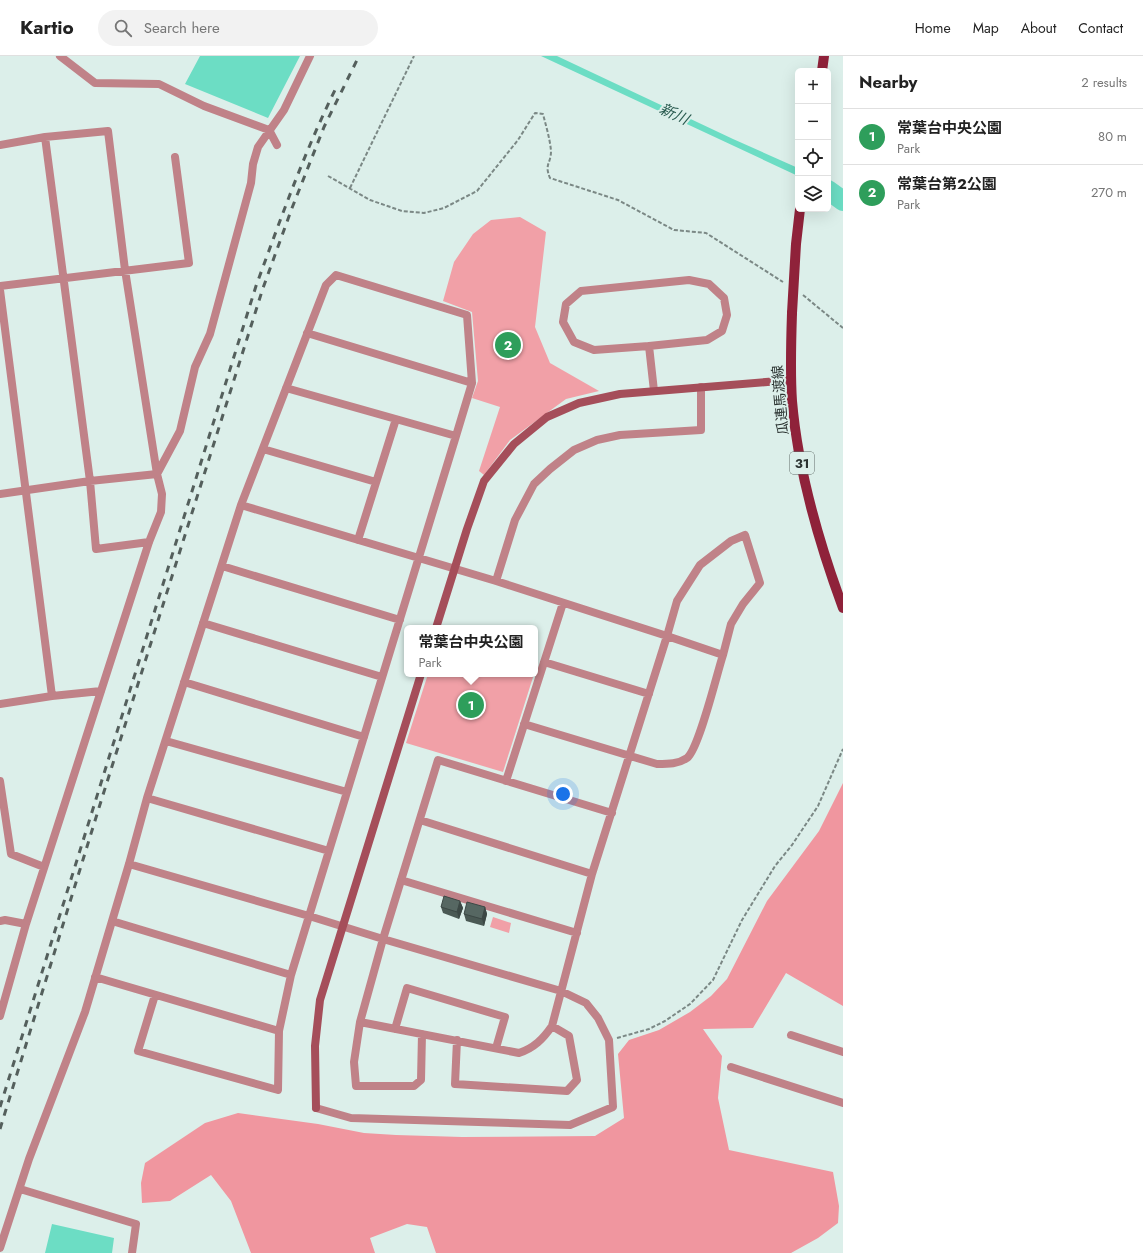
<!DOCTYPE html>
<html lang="en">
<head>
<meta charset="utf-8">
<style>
  body { margin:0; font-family:Jost,"Noto Sans JP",sans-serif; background:#f2f2f2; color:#222 }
  .controls { position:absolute; right:12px; top:12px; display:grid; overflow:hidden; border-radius:6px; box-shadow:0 4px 16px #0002 }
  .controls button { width:36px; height:36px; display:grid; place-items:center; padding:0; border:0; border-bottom:1px solid #e0e0e0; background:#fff; color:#222; font:20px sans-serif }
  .you { position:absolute; left:563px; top:738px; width:14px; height:14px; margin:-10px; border:3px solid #fff; border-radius:50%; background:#1a73e8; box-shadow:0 0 0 6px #1a73e833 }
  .badge { display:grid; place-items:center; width:26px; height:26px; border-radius:50%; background:#cf3f5b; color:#fff; font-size:13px; font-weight:700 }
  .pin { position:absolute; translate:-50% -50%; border:2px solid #fff; box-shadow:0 1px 4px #0006 }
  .popup { position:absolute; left:404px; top:569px; width:134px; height:52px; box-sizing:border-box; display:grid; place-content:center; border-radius:6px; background:#fff; filter:drop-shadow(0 1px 3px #0005); font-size:13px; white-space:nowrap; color:#767676 }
  .popup b { font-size:15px; color:#222 }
  .popup::after { content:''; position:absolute; left:50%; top:100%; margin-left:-8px; border:8px solid transparent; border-top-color:#fff }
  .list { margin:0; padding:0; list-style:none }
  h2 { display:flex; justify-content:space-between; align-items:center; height:52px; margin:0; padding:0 16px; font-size:17px }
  h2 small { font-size:13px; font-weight:400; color:#767676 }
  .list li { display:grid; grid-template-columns:26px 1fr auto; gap:12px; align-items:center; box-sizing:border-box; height:56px; padding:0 16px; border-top:1px solid #e0e0e0 }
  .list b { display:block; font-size:15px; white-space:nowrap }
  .list p { margin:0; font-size:13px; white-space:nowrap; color:#767676 }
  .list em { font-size:13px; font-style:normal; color:#767676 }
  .icon { flex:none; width:22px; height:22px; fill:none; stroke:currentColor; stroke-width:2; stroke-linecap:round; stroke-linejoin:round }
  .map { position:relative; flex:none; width:843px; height:1197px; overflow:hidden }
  header { display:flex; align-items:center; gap:24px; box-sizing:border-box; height:56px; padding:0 20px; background:#fff; border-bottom:1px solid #e0e0e0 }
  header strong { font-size:19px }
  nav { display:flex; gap:22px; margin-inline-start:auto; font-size:14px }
  .search { width:280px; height:36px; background:#f2f2f2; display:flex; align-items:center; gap:10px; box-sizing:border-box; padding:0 14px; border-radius:22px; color:#767676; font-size:15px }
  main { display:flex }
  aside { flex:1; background:#fff }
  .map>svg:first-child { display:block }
</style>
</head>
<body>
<header>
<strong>Kartio</strong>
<div class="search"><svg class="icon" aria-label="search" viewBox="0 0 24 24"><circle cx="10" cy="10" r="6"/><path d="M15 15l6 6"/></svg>Search here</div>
<nav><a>Home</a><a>Map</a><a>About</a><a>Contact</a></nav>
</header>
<main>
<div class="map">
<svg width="843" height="1197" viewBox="0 0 843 1197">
  <rect width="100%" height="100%" fill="#dcefea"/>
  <path fill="#f1a0a7" d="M 520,161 L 546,176 L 535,271 L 550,307 L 599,335 L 566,343 L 510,384 L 484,419 L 479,415 L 500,351 L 472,342 L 478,325 L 472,256 L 443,245 L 454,206 L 473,178 L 491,164 Z
    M 428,618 L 534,618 L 503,716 L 406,687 Z
    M 493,861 L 511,867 L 509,877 L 490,871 Z"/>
  <path fill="#f0969f" d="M 843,727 L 843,950 L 786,917 L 753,972 L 703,973 L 722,1000 L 718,1042 L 729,1094 L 833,1116 L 839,1150 L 838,1167 L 818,1182 L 791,1197 L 436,1197 L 427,1171 L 407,1168 L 370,1182 L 375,1197 L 251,1197 L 231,1145 L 211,1119 L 170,1145 L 142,1147 L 141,1127 L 145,1107 L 205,1067 L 238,1057 L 318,1068 L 364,1077 L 396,1079 L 462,1081 L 595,1080 L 624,1062 L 618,998 L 629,984 L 659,974 L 690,956 L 711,940 L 727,923 L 767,845 L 819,775 Z"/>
  <path fill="#6cddc4" d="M 200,0 L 300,0 L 268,62 L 185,28 Z
    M 541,0 L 557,0 L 733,83 L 798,112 L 798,120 Z
    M 52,1168 L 114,1182 L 112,1197 L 45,1197 Z"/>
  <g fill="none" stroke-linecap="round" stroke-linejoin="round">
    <path stroke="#6cddc4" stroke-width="20" d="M 828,134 L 843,145"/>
    <path stroke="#7b8885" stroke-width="2" stroke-dasharray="4 2" stroke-linecap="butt" d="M 328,120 L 370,144 L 402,155 L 424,157 L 444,152 L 477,135 L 518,84 L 535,57 L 543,58 C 546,70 550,83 551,95 C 551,108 544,108 550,122 L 618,144 L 674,174 L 706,177 L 783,226
      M 350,132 L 414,0
      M 803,239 L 843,272
      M 617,982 L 649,973 L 665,965 L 690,948 L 713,924 L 742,864 L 775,810 L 792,789 L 818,750 L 843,693"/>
    <path stroke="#c08288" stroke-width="8" d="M 60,0 L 95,27 L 159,28 L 204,50 L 269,74 L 277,89
      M 45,81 L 90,425 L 96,493 L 149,486
      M 0,89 L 45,81 L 108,75 L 125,214 L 157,418 L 90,425 L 0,438
      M 0,230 L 189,207 L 175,101
      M 0,234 L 52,640
      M 649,290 L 594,294 L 574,286 L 563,266 L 566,248 L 581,235 L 689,224 L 709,228 L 724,242 L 727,259 L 722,275 L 707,284 L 649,290 L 654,335
      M 286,332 L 456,380
      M 263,393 L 376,426
      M 241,449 L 496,525 L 667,580 L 592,818 L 552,970 C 543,983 534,992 519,997 L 360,966 L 383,883 L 438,704 L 612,757
      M 358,484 L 396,363
      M 222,510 L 400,564
      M 496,525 L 515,464 L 534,428 L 550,413 L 574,394 L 597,384 L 620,379 L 701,374 L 701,331
      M 203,567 L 382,621
      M 544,606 L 649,638
      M 184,626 L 364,681
      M 0,648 L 52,640 L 101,635
      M 524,668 L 657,708 C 669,708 678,708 687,702 C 699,693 717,617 723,599 L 667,580 L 677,545 L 700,509 L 731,485 L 745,479 L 760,527 L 743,548 L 731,568 L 723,599
      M 166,685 L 347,736
      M 0,725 L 11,798 L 44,811
      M 506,725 L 563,547
      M 147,742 L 329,795
      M 420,764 L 592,818
      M 129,808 L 309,860 L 383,883 L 561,935 L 586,947 L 598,962 L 609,984 L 613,1051 L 570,1069 L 351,1062 L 316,1052
      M 401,824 L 577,877
      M 0,865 L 5,864 L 26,868
      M 112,865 L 291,919
      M 95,921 L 279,975
      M 155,939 L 138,995 L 278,1034 L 279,975 L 291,919 L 456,380 L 472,327 L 307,277
      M 0,960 L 26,868 L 149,486 L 161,456 L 162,438 L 157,418 L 180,375 L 195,311 L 210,278 L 251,127 L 253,108 L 258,91 L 284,54 L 310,0
      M 360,966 L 354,1006 L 356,1030 L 414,1030 L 421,1024 L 422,978
      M 395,973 L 407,932 L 505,961 L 496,992
      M 791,979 L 843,996
      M 457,984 L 455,1028 L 567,1035 L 577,1024 L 569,980 L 552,970
      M 731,1011 L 843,1047
      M 20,1133 L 136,1168 L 132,1197
      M 0,1192 L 29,1103 L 85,956 L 129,808 L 147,742 L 241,449 L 326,229 L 336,219 L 467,259 L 472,327"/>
    <path stroke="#a54e5a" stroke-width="8" d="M 436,572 L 467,473 L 484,425 L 514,388 L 547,361 L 579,347 L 620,338 L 791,324
      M 316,1052 L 315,990 L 320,944 L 421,618"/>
    <path stroke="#8f223a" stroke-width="10" d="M 822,15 L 824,0
      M 792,257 C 791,287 790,316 792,345 C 798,415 819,487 843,552"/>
    <path stroke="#545f5c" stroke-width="3" stroke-dasharray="7 7" stroke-linecap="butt" d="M 0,1051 L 256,230 C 281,162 305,94 337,30
      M 0,1073 L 102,742 L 263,232 L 292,152 L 324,71 L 359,0"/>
    <path stroke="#8f223a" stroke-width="10" d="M 792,257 L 796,188 L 800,153"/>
  </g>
  <path fill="#4a5954" d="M 460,845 L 463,852 L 459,863 L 443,857 L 441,851 Z
    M 485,851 L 487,858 L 484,870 L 466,865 L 464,858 Z"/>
  <path fill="#3c4845" d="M 460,845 L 463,852 L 459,863 L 457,856 Z
    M 485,851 L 487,858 L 484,870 L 482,863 Z"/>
  <path fill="#566762" stroke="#3c4845" d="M 444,840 L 460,845 L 457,856 L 441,851 Z
    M 467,846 L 485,851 L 482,863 L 464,858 Z"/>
  <g text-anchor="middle" stroke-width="4" stroke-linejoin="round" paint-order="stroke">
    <rect fill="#dcefea" stroke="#606b68" stroke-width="1" x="790" y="396" width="24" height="22" rx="3"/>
    <g font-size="13" font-weight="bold" fill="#2b3331">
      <text x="802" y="412">31</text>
    </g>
    <g font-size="14" fill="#2b3331" stroke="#dcefea">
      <text transform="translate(780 344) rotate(-95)" y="5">瓜連馬渡線</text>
    </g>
    <g font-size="15" font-style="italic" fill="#2a5b50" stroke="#dcefea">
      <text transform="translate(674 58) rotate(25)" y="5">新川</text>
    </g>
  </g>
</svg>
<div class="controls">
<button>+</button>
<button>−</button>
<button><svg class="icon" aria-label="locate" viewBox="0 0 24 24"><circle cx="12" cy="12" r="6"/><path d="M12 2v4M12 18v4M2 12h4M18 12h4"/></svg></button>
<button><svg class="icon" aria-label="layers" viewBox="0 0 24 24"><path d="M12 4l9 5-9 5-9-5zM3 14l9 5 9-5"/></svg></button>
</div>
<div class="you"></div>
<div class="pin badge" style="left:471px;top:649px;background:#2e9e5b">1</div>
<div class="popup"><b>常葉台中央公園</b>Park</div>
<div class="pin badge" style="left:508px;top:289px;background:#2e9e5b">2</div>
</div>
<aside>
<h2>Nearby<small>2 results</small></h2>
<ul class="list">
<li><span class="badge" style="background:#2e9e5b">1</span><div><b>常葉台中央公園</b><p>Park</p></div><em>80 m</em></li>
<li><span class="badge" style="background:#2e9e5b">2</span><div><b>常葉台第2公園</b><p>Park</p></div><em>270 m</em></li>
</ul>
</aside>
</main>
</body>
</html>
